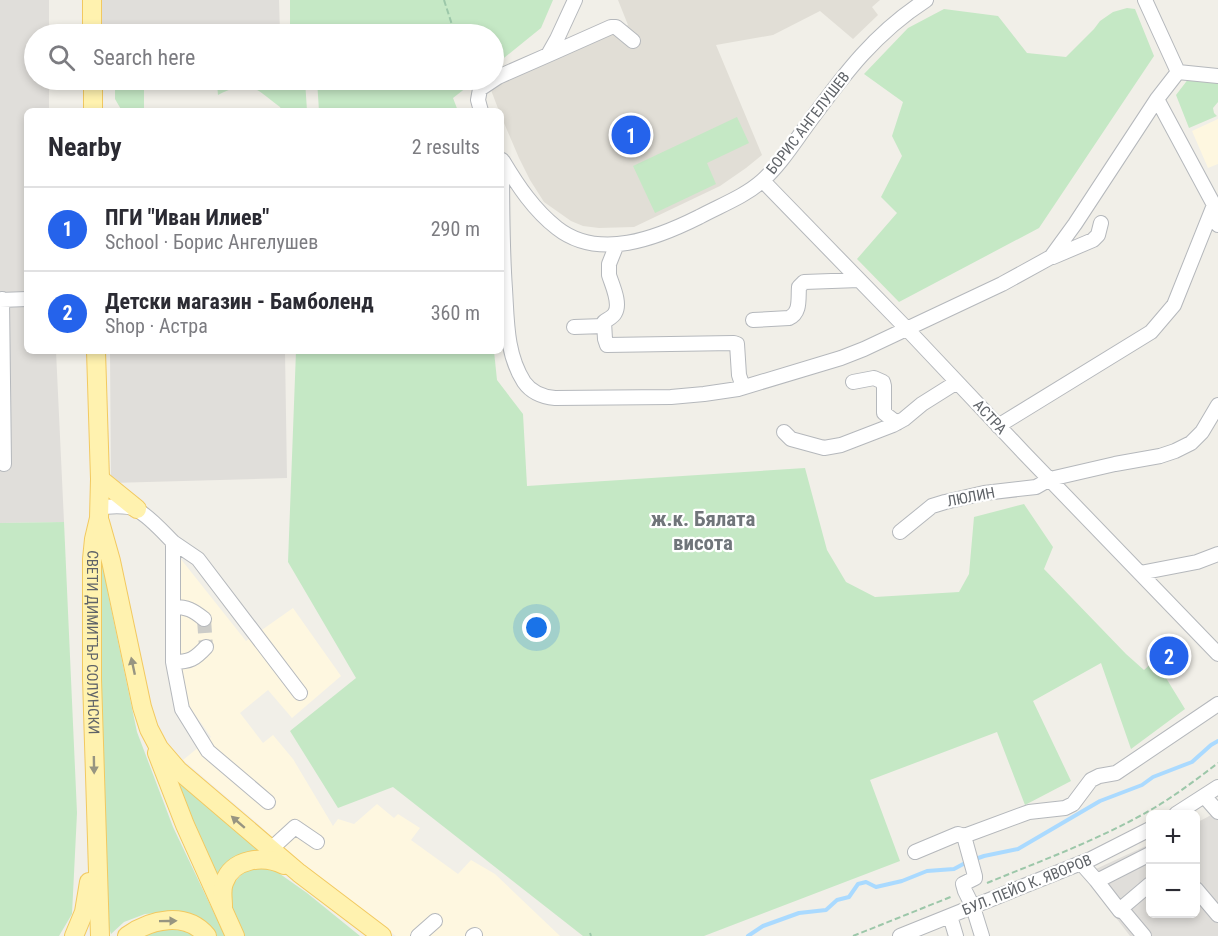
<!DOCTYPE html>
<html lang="en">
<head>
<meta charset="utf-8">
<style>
  body { margin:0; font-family:"Roboto Condensed",sans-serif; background:#f2f2f3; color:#2b2b33 }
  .controls { position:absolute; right:18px; bottom:18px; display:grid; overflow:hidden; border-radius:9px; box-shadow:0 3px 9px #0003 }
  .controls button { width:54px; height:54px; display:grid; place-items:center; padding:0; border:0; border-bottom:2px solid #e1e1e2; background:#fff; color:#2b2b33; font:30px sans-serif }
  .you { position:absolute; left:537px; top:628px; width:21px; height:21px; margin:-15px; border:4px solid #fff; border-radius:50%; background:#1a73e8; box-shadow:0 0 0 9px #1a73e833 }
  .badge { display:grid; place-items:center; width:39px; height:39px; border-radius:50%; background:#2563eb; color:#fff; font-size:20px; font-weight:700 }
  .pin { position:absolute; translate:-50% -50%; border:3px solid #fff; box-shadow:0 2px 6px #0006 }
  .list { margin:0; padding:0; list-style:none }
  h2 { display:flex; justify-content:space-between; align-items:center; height:78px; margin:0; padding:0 24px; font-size:26px }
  h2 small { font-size:20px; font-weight:400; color:#7c7c81 }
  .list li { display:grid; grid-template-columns:39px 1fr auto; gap:18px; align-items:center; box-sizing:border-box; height:84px; padding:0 24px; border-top:2px solid #e1e1e2 }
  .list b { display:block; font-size:22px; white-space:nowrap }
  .list p { margin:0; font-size:20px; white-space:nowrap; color:#7c7c81 }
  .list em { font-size:20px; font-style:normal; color:#7c7c81 }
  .icon { flex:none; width:33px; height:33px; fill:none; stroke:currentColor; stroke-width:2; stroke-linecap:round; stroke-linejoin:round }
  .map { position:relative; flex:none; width:1218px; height:936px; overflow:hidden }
  .search { position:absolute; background:#fff; box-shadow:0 3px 9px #0003; left:24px; top:24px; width:480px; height:66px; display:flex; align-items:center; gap:15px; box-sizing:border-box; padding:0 21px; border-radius:33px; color:#7c7c81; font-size:22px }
  .panel { position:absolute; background:#fff; box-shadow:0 3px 9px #0003; left:24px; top:108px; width:480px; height:246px; border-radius:9px }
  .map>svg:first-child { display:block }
</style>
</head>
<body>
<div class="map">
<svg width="1218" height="936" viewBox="0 0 1218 936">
  <rect width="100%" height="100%" fill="#f1efe8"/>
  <path fill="#fef7e0" d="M 1218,119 L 1218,164 L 1208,168 L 1192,131 Z
    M 180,558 L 246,641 L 293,608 L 341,676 L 292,718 L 268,690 L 240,713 L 263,743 L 273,735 L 293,759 L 333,826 L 338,819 L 354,824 L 377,804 L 394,818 L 398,814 L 420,828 L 411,840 L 458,874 L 471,860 L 495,874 L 560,936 L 396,936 L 298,862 L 257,823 L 183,760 L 211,737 L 184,699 L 177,669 Z"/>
  <path fill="#e0deda" d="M 0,0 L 49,0 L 49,34 L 34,34 L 34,80 L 49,80 L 49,111 L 27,111 L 27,351 L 56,351 L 64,522 L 0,523 Z
    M 100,0 L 279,0 L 280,34 L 101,34 Z
    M 110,351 L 285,351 L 287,478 L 111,483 Z
    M 1215,813 L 1218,815 L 1218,936 L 1130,936 L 1083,875 L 1150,844 L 1150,914 L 1196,914 L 1196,823 Z"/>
  <path fill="#e1ded6" d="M 618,0 L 880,0 L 872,7 L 878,15 L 853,39 L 820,11 L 773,35 L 716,45 L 762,155 L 746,168 L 720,186 L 634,227 L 599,228 L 583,226 L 571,221 L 544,202 L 530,180 L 519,158 L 501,116 L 501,111 L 499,111 L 491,90 L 519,72 L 628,25 Z"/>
  <path fill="#c5e8c5" d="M 290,0 L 553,0 L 541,28 L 494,66 L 494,34 L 290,34 Z
    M 1127,8 L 1135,9 L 1154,56 L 1039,228 L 899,302 L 857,259 L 897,213 L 881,197 L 902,156 L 892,136 L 903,102 L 864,74 L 908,28 L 944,9 L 998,16 L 1027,53 L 1066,57 L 1094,29 L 1100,21 L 1113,12 Z
    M 1189,78 L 1218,81 L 1218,102 L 1213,108 L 1214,113 L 1217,116 L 1189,128 L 1176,95 Z
    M 115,80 L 144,80 L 144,111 L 122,111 L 115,99 Z
    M 171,80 L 305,80 L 307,111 L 282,111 L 280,107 C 253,87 251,78 218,95 L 217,84 L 172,86 Z
    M 317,80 L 476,80 L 453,98 L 458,111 L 319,111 Z
    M 737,117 L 749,143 L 707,163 L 716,184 L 655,213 L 633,166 Z
    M 296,351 L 494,351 L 497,380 L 523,414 L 527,486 L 805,468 L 827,550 L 846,582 L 875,597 L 959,592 L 969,574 L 974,517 L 1024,504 L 1053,547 L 1044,569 L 1126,654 L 1144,670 L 1155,660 L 1185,709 L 1131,749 L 1101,663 L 1033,701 L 1071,781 L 1025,805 L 997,732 L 870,780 L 900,861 L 704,936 L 583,936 L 393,787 L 338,808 L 290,731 L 356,678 L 288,562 Z
    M 64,522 L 77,813 L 72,914 L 59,936 L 0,936 L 0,523 Z
    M 99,540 L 101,545 L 108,594 L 137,732 L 173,827 L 225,936 L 215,936 L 174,912 L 145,914 L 124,922 L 111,934 L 103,909 Z
    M 175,777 L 261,851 L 226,866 L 215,878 Z
    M 260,867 L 273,869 L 307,893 L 360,936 L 242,936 L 229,909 L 232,885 L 244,872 Z
    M 172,925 L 197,936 L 137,936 Z"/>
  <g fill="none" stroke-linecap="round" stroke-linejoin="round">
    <path stroke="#aadaff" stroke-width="4" d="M 748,936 L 763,926 L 799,913 L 826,910 L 837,900 L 849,897 L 858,884 L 866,882 L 876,887 L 902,881 L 927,871 L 954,869 L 967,862 L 984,856 L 1018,849 L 1100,801 L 1142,785 L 1153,777 L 1192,762 L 1211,745 L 1218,741"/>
    <path stroke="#ccccc8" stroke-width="14" stroke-dasharray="14 7" stroke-linecap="butt" d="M 204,619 L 206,647"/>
    <g stroke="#b5b8bc" stroke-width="16">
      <path id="minor" d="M 1145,0 L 1178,72
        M 548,55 L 611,27 L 616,27 L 633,41
        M 1178,72 L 1218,76
        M 1157,99 L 1214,205 L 1218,225
        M 481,111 L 478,100 L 480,89 L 498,77 L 548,55 L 557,39 L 575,0
        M 502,160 C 502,203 502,246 505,289 C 507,320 506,354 524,382 C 531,392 543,397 555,398 L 671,397 L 704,394 L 738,389 L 841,358 L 864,349 L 1002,284 L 1051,257 L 1075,224 L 1157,99 L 1178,72
        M 503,161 C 518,186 534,210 557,228 C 599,261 657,238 699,217 C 719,206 744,197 762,181 C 781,164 795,141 810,121 C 845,73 875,33 926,0
        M 763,181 L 907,329 L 1024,453 L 1218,654
        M 617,244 L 609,264 L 609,275 C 612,285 621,303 615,313 C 613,317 608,319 604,322 L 605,339 L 607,345 L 734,343 L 737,344 L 739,375 L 743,387
        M 1053,257 L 1093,240 L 1098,235 L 1101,223
        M 2,299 L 4,464
        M 0,300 L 27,299
        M 753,320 L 789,318 C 801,313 798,298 799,287 L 804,282 L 859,280
        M 574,327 L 604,326
        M 853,382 L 874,378 L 883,382 L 884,386 L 884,413 L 897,423
        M 998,426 L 1151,332 L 1174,305 L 1214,205
        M 784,432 L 791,439 L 824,448 L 841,445 L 893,425 L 904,419 L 922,404 L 957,382
        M 99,507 C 110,507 127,504 137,510 C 149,516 164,533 173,542 L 173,662 L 182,709 L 208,751 L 268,802
        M 900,532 L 932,506 L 945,502 L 984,493 L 1036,487 L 1050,479 L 1115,464 L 1160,456 L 1175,451 L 1191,443 L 1202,432 L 1218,405
        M 173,542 L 198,559 L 300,693
        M 1140,573 L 1197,562 L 1218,554
        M 174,607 C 187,607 193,610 204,619
        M 173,662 C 190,662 195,659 206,647
        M 1204,796 L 1218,812
        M 1176,814 L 1218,787
        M 964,836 L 975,876 L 975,878 L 963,884 L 965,891 L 973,907 L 982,936
        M 271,849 L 295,827 L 317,842
        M 915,852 L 958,834 L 964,836 L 1029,812 L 1065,808 L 1073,804 L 1091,780 L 1099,776 L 1116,773 L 1218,704
        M 1081,863 L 1096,880 L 1099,880 L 1150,854
        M 1096,880 L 1120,911 L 1123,911
        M 1196,889 L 1218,915
        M 950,916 L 956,936
        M 418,936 L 435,921
        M 473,936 L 475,935
        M 900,936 L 1091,859 L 1150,829
        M 1144,936 L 1123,911 L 1124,906 L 1150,884"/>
    </g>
    <g stroke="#f2c960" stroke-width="20">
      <g id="major">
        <path d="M 92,0 L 92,34"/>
        <path d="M 93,80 L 93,111"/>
        <path id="s1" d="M 96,351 L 100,479 L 99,518 L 94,539 L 92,559 L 92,679 L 100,936"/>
        <path d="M 100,479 L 137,509"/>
        <path d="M 100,522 L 111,561 L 142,707 L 149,729 L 159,748 L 178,770 L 299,873 L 382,936"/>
        <path d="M 157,753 L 185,825 L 235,936"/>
        <path d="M 223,906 C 223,898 221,890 224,883 C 232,858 264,855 284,865"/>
        <path d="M 74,936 L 84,912 L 89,882"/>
        <path d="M 127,936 C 151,919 186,911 207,936"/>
      </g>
    </g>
    <path stroke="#9cc7a9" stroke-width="2" stroke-dasharray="6 3" stroke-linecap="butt" d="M 444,0 L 455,34
      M 987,883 C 1043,860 1101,839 1154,808 C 1176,795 1197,779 1218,763
      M 590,933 L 591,936
      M 853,936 L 953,896"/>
    <use href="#minor" stroke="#fff" stroke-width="14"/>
    <use href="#major" stroke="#fff2af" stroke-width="18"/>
  </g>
  <defs><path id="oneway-solid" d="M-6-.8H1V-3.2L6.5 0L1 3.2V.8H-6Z" transform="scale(1.5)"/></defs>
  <g fill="#979581">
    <use href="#oneway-solid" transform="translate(133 666) rotate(-102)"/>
    <use href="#oneway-solid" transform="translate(94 765) rotate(89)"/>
    <use href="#oneway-solid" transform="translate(238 822) rotate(-139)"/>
    <use href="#oneway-solid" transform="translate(168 921) rotate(-1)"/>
  </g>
  <g text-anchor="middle" stroke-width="4.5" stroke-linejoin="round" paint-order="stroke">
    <g font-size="15" fill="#5f6368" stroke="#fff">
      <text transform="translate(808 123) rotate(-52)" y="5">БОРИС АНГЕЛУШЕВ</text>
      <text transform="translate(990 417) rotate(47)" y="5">АСТРА</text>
      <text transform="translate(971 497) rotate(-11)" y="5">ЛЮЛИН</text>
      <text dy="5" stroke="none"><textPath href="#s1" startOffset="292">СВЕТИ ДИМИТЪР СОЛУНСКИ</textPath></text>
      <text transform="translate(1027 885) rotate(-22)" y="5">БУЛ. ПЕЙО К. ЯВОРОВ</text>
    </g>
    <g font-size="21" font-weight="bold" fill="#70757a" stroke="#fff">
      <text x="703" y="526">ж.к. Бялата<tspan x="703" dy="24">висота</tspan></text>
    </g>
  </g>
</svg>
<div class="controls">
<button>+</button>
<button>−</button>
</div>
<div class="you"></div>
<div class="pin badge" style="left:631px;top:135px">1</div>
<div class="pin badge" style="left:1169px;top:656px">2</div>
<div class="search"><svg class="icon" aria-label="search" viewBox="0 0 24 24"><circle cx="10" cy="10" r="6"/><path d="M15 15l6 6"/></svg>Search here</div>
<section class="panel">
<h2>Nearby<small>2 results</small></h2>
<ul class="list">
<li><span class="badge">1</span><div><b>ПГИ &quot;Иван Илиев&quot;</b><p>School · Борис Ангелушев</p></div><em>290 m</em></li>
<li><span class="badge">2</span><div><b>Детски магазин - Бамболенд</b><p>Shop · Астра</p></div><em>360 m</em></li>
</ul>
</section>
</div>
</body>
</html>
